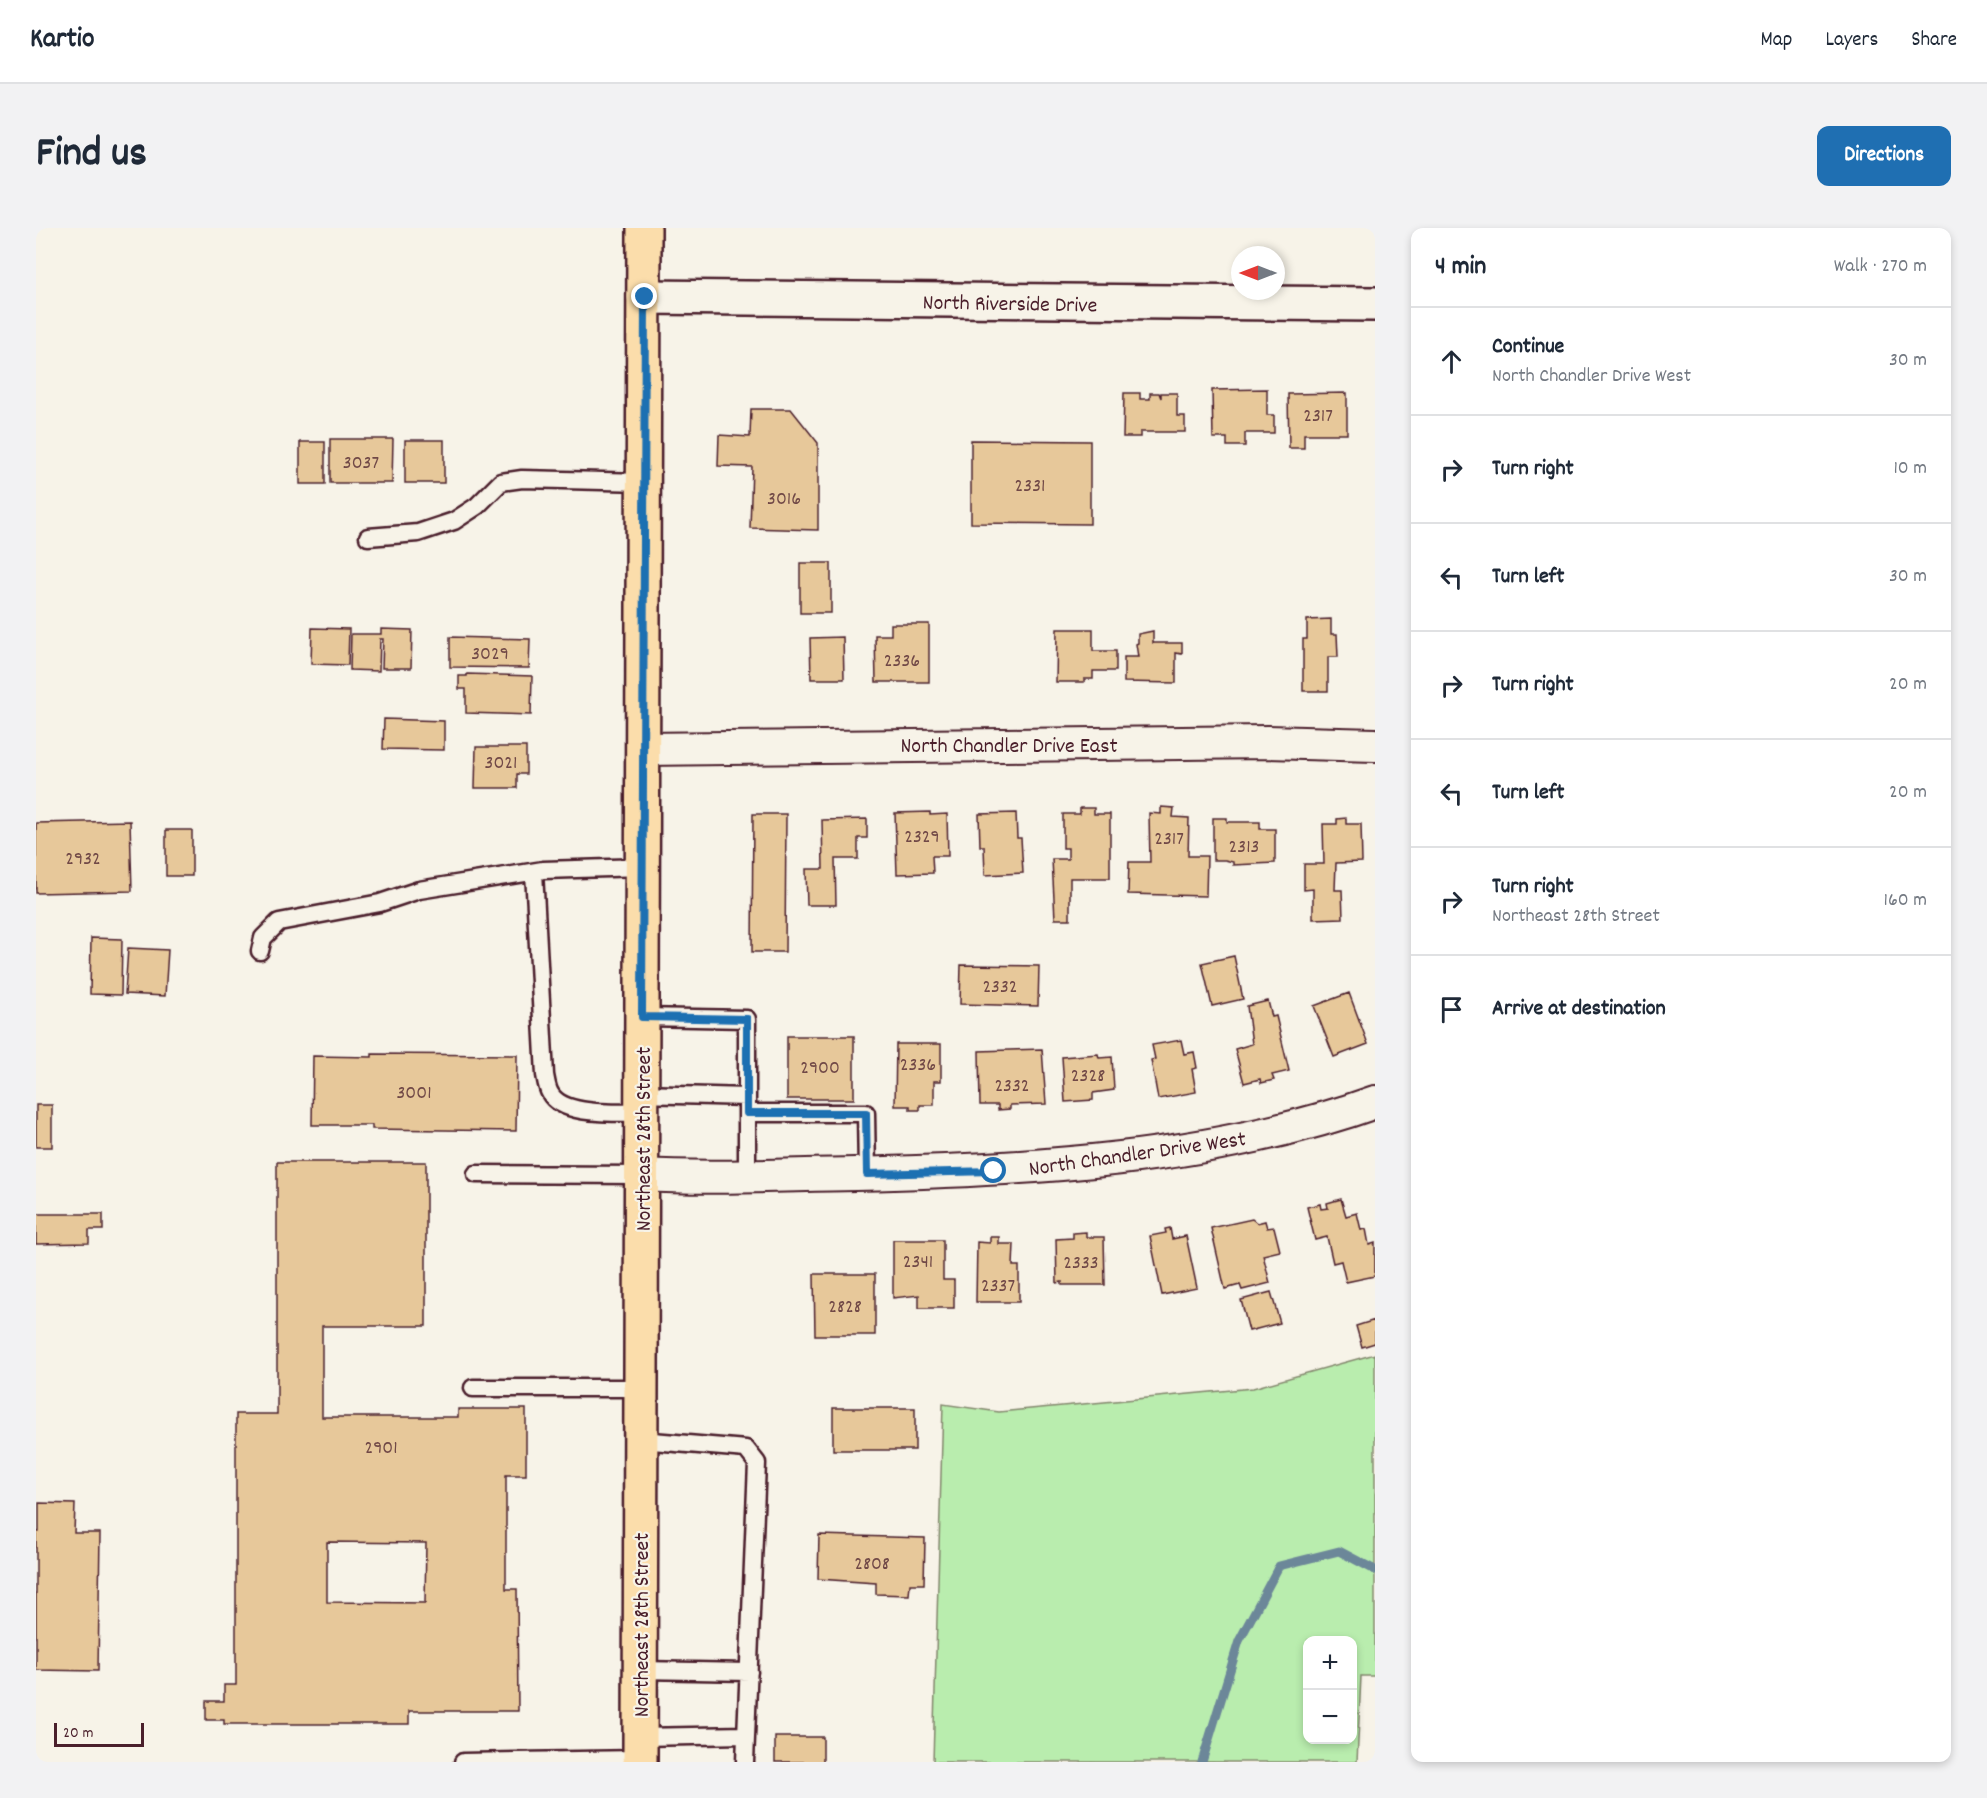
<!DOCTYPE html>
<html lang="en">
<head>
<meta charset="utf-8">
<style>
  body { margin:0; font-family:Dekko,sans-serif; background:#f2f2f3; color:#1f2937 }
  .controls { position:absolute; right:18px; bottom:18px; display:grid; overflow:hidden; border-radius:12px; box-shadow:0 3px 9px #0003 }
  .controls button { width:54px; height:54px; display:grid; place-items:center; padding:0; border:0; border-bottom:2px solid #e0e1e3; background:#fff; color:#1f2937; font:30px sans-serif }
  .compass { position:absolute; left:1195px; top:18px; width:54px; height:54px; border-radius:50%; background:#fff; box-shadow:0 3px 9px #0003; rotate:270deg }
  .scale { position:absolute; left:18px; bottom:15px; width:90px; box-sizing:border-box; padding-left:6px; border:3px solid #4a1f2b; border-top:0; font-size:16px; line-height:21px; white-space:nowrap; color:#4a1f2b; -webkit-text-stroke:4px #f7f3e8; paint-order:stroke }
  .stop { position:absolute; width:18px; height:18px; margin:-14px; border:4px solid #1f6fb2; border-radius:50%; background:#fff }
  .stop.end { background:#1f6fb2; border-color:#fff; box-shadow:0 2px 6px #0008 }
  .list { margin:0; padding:0; list-style:none }
  h2 { display:flex; justify-content:space-between; align-items:center; height:78px; margin:0; padding:0 24px; font-size:26px }
  h2 small { font-size:20px; font-weight:400; color:#747a83 }
  .list li { display:grid; grid-template-columns:39px 1fr auto; gap:18px; align-items:center; box-sizing:border-box; height:108px; padding:0 24px; border-top:2px solid #e0e1e3 }
  .list b { display:block; font-size:22px; white-space:nowrap }
  .list p { margin:0; font-size:20px; white-space:nowrap; color:#747a83 }
  .list em { font-size:20px; font-style:normal; color:#747a83 }
  .icon { flex:none; width:33px; height:33px; fill:none; stroke:currentColor; stroke-width:2; stroke-linecap:round; stroke-linejoin:round }
  .map { position:relative; flex:none; width:1339px; height:1534px; overflow:hidden; border-radius:12px }
  header { display:flex; align-items:center; gap:36px; box-sizing:border-box; height:84px; padding:0 30px; background:#fff; border-bottom:2px solid #e0e1e3 }
  header strong { font-size:28px }
  nav { display:flex; gap:33px; margin-inline-start:auto; font-size:21px }
  .intro { display:flex; align-items:center; justify-content:space-between; box-sizing:border-box; height:144px; padding:0 36px }
  h1 { margin:0; font-size:42px }
  .button { padding:15px 27px; border-radius:12px; background:#1f6fb2; color:#fff; font-size:21px; font-weight:700 }
  main { display:flex; gap:36px; padding:0 36px }
  aside { flex:1; background:#fff; border-radius:12px; box-shadow:0 3px 9px #0003 }
  .map>svg:first-child { display:block }
</style>
</head>
<body>
<header>
<strong>Kartio</strong>
<nav><a>Map</a><a>Layers</a><a>Share</a></nav>
</header>
<div class="intro"><h1>Find us</h1><a class="button">Directions</a></div>
<main>
<div class="map">
<svg width="1339" height="1534" viewBox="0 0 1339 1534">
  <rect width="100%" height="100%" fill="#f7f3e8"/>
  <filter id="ink" filterUnits="userSpaceOnUse"><feTurbulence type="fractalNoise" baseFrequency=".0167" numOctaves="2"/><feDisplacementMap in="SourceGraphic" scale="12" xChannelSelector="R" yChannelSelector="G"/><feConvolveMatrix kernelMatrix="1 2 1 2 8 2 1 2 1" color-interpolation-filters="sRGB"/></filter>
  <g filter="url(#ink)">
    <path fill="#b9edae" stroke="#82866c" stroke-width="1.5" fill-rule="evenodd" d="M 1339,1126 L 1339,1448 L 1325,1448 L 1321,1534 L 897,1534 L 907,1176 L 963,1184 L 1217,1160 ZM 1272,1412 L 1316,1412 L 1316,1512 L 1272,1512 Z"/>
    <g fill="none" stroke-linecap="round" stroke-linejoin="round">
      <path stroke="#6c8799" stroke-width="9" d="M 1166,1534 L 1203,1413 L 1243,1338 L 1303,1323 L 1339,1342"/>
    </g>
    <path fill="#e7c89a" stroke="#4a1f2b" stroke-width="1.5" fill-rule="evenodd" d="M 1231,161 L 1231,187 L 1238,187 L 1238,205 L 1209,205 L 1209,218 L 1191,218 L 1191,210 L 1177,210 L 1176,162 Z
      M 1088,165 L 1104,165 L 1104,171 L 1114,171 L 1114,165 L 1123,165 L 1125,170 L 1125,165 L 1141,165 L 1141,188 L 1149,188 L 1149,204 L 1104,204 L 1104,209 L 1087,209 Z
      M 1311,165 L 1311,206 L 1268,206 L 1268,220 L 1253,220 L 1252,166 Z
      M 715,181 L 755,181 L 782,215 L 782,302 L 714,300 L 716,239 L 682,238 L 683,207 L 714,209 Z
      M 294,211 L 357,211 L 356,255 L 294,255 Z
      M 369,212 L 408,212 L 408,255 L 369,255 Z
      M 935,212 L 1054,213 L 1054,296 L 935,295 Z
      M 264,214 L 289,214 L 289,256 L 264,256 Z
      M 764,335 L 795,335 L 795,385 L 764,385 Z
      M 1295,391 L 1295,406 L 1301,406 L 1302,429 L 1292,429 L 1292,463 L 1267,463 L 1267,411 L 1271,411 L 1271,392 Z
      M 855,396 L 893,396 L 893,454 L 840,454 L 839,407 L 855,407 Z
      M 276,400 L 313,401 L 312,437 L 275,436 Z
      M 345,401 L 376,402 L 375,440 L 346,440 L 347,411 L 344,411 L 343,443 L 314,442 L 315,406 L 345,406 Z
      M 1021,401 L 1057,401 L 1057,423 L 1080,423 L 1080,443 L 1057,443 L 1057,451 L 1048,451 L 1048,454 L 1020,454 Z
      M 1117,403 L 1117,415 L 1146,415 L 1146,426 L 1140,425 L 1140,455 L 1088,454 L 1088,429 L 1102,429 L 1100,416 L 1102,415 L 1102,406 Z
      M 414,409 L 494,411 L 493,440 L 414,439 Z
      M 807,409 L 808,451 L 775,451 L 774,410 Z
      M 431,446 L 496,448 L 495,487 L 430,485 L 430,461 L 423,461 L 423,448 L 431,448 Z
      M 348,491 L 408,493 L 408,522 L 347,521 Z
      M 440,519 L 490,519 L 490,546 L 481,546 L 481,560 L 439,560 Z
      M 1125,579 L 1138,580 L 1137,589 L 1153,590 L 1152,628 L 1171,628 L 1170,668 L 1092,666 L 1093,634 L 1114,634 L 1113,585 L 1125,586 Z
      M 1044,580 L 1058,580 L 1058,586 L 1074,586 L 1074,650 L 1034,650 L 1034,691 L 1019,691 L 1016,631 L 1032,631 L 1032,620 L 1027,620 L 1027,586 L 1044,586 Z
      M 894,584 L 894,587 L 911,586 L 912,628 L 896,628 L 897,645 L 861,646 L 859,585 Z
      M 980,585 L 981,610 L 985,610 L 987,645 L 949,647 L 948,618 L 944,618 L 943,586 Z
      M 717,586 L 750,586 L 749,724 L 716,724 Z
      M 1177,590 L 1191,590 L 1191,594 L 1224,594 L 1224,601 L 1239,601 L 1239,635 L 1197,637 L 1197,634 L 1189,632 L 1177,632 Z
      M 1310,590 L 1310,596 L 1325,596 L 1326,634 L 1300,635 L 1299,662 L 1306,662 L 1307,690 L 1277,691 L 1277,661 L 1268,662 L 1268,636 L 1288,636 L 1287,596 L 1301,596 L 1301,591 Z
      M 831,591 L 831,610 L 822,610 L 822,631 L 799,631 L 800,677 L 771,677 L 770,641 L 787,641 L 786,592 Z
      M 94,593 L 96,663 L 0,665 L 0,595 Z
      M 130,602 L 156,602 L 156,648 L 130,648 Z
      M 55,710 L 86,711 L 85,767 L 54,766 Z
      M 92,720 L 132,722 L 129,768 L 89,766 Z
      M 1198,728 L 1207,771 L 1176,778 L 1166,735 Z
      M 925,737 L 1003,738 L 1002,778 L 924,776 Z
      M 1313,765 L 1332,816 L 1298,829 L 1278,778 Z
      M 1232,773 L 1236,789 L 1240,788 L 1253,843 L 1236,847 L 1238,852 L 1225,855 L 1224,851 L 1208,855 L 1199,821 L 1216,816 L 1211,778 Z
      M 751,808 L 818,808 L 818,871 L 751,871 Z
      M 1145,812 L 1148,826 L 1158,824 L 1161,840 L 1156,841 L 1160,864 L 1122,871 L 1115,832 L 1119,831 L 1116,817 Z
      M 860,816 L 905,816 L 905,853 L 898,853 L 898,877 L 884,877 L 884,882 L 874,882 L 874,878 L 859,878 Z
      M 1006,821 L 1010,876 L 974,877 L 974,881 L 962,882 L 962,877 L 944,877 L 943,823 Z
      M 336,826 L 481,827 L 480,903 L 336,901 L 336,897 L 276,897 L 277,828 L 336,829 Z
      M 1062,826 L 1063,830 L 1076,829 L 1078,862 L 1057,865 L 1057,872 L 1029,874 L 1026,829 Z
      M 0,877 L 16,877 L 16,919 L 0,919 Z
      M 241,934 L 390,934 L 390,1098 L 286,1098 L 286,1189 L 422,1189 L 422,1181 L 490,1181 L 490,1247 L 470,1247 L 470,1361 L 481,1361 L 482,1483 L 373,1483 L 373,1496 L 188,1496 L 188,1492 L 170,1492 L 170,1473 L 188,1473 L 188,1457 L 200,1457 L 200,1186 L 241,1186 ZM 291,1314 L 390,1315 L 389,1375 L 291,1374 Z
      M 1305,971 L 1310,988 L 1321,985 L 1325,1002 L 1330,1001 L 1333,1017 L 1339,1015 L 1339,1048 L 1310,1054 L 1305,1033 L 1297,1035 L 1291,1009 L 1279,1012 L 1271,979 L 1284,976 L 1285,981 L 1292,980 L 1291,975 Z
      M 0,986 L 67,986 L 67,1002 L 53,1002 L 53,1015 L 0,1016 Z
      M 1216,991 L 1221,995 L 1229,993 L 1231,1000 L 1238,999 L 1244,1023 L 1227,1027 L 1234,1055 L 1206,1062 L 1204,1057 L 1189,1061 L 1175,1000 Z
      M 1134,1000 L 1136,1011 L 1150,1008 L 1161,1060 L 1126,1067 L 1114,1008 L 1130,1005 L 1129,1001 Z
      M 1050,1004 L 1050,1009 L 1068,1009 L 1069,1057 L 1026,1057 L 1026,1054 L 1021,1055 L 1020,1011 L 1037,1010 L 1037,1005 Z
      M 954,1009 L 963,1009 L 963,1016 L 978,1016 L 977,1038 L 983,1038 L 983,1074 L 940,1074 L 941,1014 L 954,1015 Z
      M 857,1012 L 907,1012 L 907,1052 L 918,1052 L 918,1080 L 883,1080 L 883,1067 L 857,1070 Z
      M 778,1046 L 839,1046 L 839,1107 L 779,1107 Z
      M 1235,1064 L 1244,1095 L 1213,1103 L 1205,1072 Z
      M 1339,1092 L 1339,1115 L 1326,1119 L 1320,1098 Z
      M 797,1180 L 879,1180 L 879,1222 L 797,1222 Z
      M 3,1275 L 39,1276 L 38,1305 L 64,1305 L 62,1443 L 0,1442 L 0,1304 L 3,1304 Z
      M 783,1307 L 889,1310 L 888,1356 L 874,1356 L 873,1367 L 840,1366 L 840,1355 L 782,1351 Z
      M 739,1509 L 787,1509 L 787,1534 L 739,1534 Z"/>
    <g fill="none" stroke-linecap="round" stroke-linejoin="round">
      <g stroke="#4a1f2b" stroke-width="21">
        <path id="lane" d="M 332,309 L 382,305 L 418,293 L 441,278 L 465,254 L 486,251 L 608,254
          M 498,644 L 509,847 C 510,852 511,860 514,865 C 527,889 582,884 606,885
          M 224,723 L 227,710 L 243,694 L 344,675 L 383,662 L 507,642 L 607,639
          M 606,789 L 711,791 L 711,948
          M 606,866 L 711,869
          M 711,885 L 830,885 L 831,946
          M 440,946 L 606,947
          M 437,1160 L 605,1160
          M 605,1212 L 710,1221 L 721,1235 L 709,1534
          M 604,1442 L 713,1444
          M 604,1509 L 710,1507
          M 427,1534 L 604,1531"/>
      </g>
      <g stroke="#4a1f2b" stroke-width="36">
        <path id="street" d="M 607,521 L 1232,514 L 1339,517
          M 606,947 C 677,951 748,947 819,946 C 990,942 1178,932 1339,874"/>
      </g>
      <g stroke="#4a1f2b" stroke-width="38">
        <path id="secondary" d="M 608,69 L 1339,76"/>
      </g>
      <g stroke="#4a1f2b" stroke-width="38">
        <path id="primary" d="M 604,1534 L 608,0"/>
      </g>
      <use href="#lane" stroke="#f7f3e8" stroke-width="16"/>
      <use href="#street" stroke="#f7f3e8" stroke-width="32"/>
      <use href="#secondary" stroke="#f7f3e8" stroke-width="33"/>
      <use href="#primary" stroke="#fbddab" stroke-width="33"/>
    </g>
  </g>
  <g fill="none" stroke-linecap="round" stroke-linejoin="round" filter="url(#ink)">
    <path stroke="#1f6fb2" stroke-width="8" d="M 609,69 L 606,789 L 711,791 L 711,885 L 830,885 L 831,946 L 958,943"/>
  </g>
  <g text-anchor="middle" stroke-width="4.5" stroke-linejoin="round" paint-order="stroke">
    <g font-size="20" fill="#714947">
      <text x="1282" y="193">2317</text>
      <text x="325" y="240">3037</text>
      <text x="994" y="263">2331</text>
      <text x="748" y="276">3016</text>
      <text x="454" y="431">3029</text>
      <text x="866" y="438">2336</text>
      <text x="465" y="540">3021</text>
      <text x="886" y="614">2329</text>
      <text x="1133" y="616">2317</text>
      <text x="1208" y="624">2313</text>
      <text x="47" y="636">2932</text>
      <text x="964" y="764">2332</text>
      <text x="882" y="842">2336</text>
      <text x="784" y="845">2900</text>
      <text x="1052" y="853">2328</text>
      <text x="976" y="863">2332</text>
      <text x="378" y="870">3001</text>
      <text x="882" y="1039">2341</text>
      <text x="1045" y="1040">2333</text>
      <text x="962" y="1063">2337</text>
      <text x="809" y="1084">2828</text>
      <text x="345" y="1225">2901</text>
      <text x="836" y="1341">2808</text>
    </g>
    <g font-size="22" fill="#4a1f2b" stroke="#f7f3e8">
      <text transform="translate(974 74) rotate(1)" y="8">North Riverside Drive</text>
      <text x="973" y="524">North Chandler Drive East</text>
      <text transform="translate(606 911) rotate(-90)" y="8">Northeast 28th Street</text>
      <text transform="translate(1101 924) rotate(-8)" y="8">North Chandler Drive West</text>
      <text transform="translate(604 1397) rotate(-90)" y="8">Northeast 28th Street</text>
    </g>
  </g>
</svg>
<div class="controls">
<button>+</button>
<button>−</button>
</div>
<svg class="compass" viewBox="-18 -18 36 36"><path d="M0-13l5 13h-10z" fill="#e53935"/><path d="M0 13l5-13h-10z" fill="#747a83"/></svg>
<div class="scale">20 m</div>
<div class="stop" style="left:958px;top:943px"></div>
<div class="stop end" style="left:609px;top:69px"></div>
</div>
<aside>
<h2>4 min<small>Walk · 270 m</small></h2>
<ul class="list">
<li><svg class="icon" aria-label="ahead" viewBox="0 0 24 24"><path d="M12 20V5M6 11l6-6 6 6"/></svg><div><b>Continue</b><p>North Chandler Drive West</p></div><em>30 m</em></li>
<li><svg class="icon" aria-label="right" viewBox="0 0 24 24"><path d="M7 20v-9h11M14 6l5 5-5 5"/></svg><div><b>Turn right</b></div><em>10 m</em></li>
<li><svg class="icon" aria-label="left" viewBox="0 0 24 24"><path d="M17 20v-9H6M10 6l-5 5 5 5"/></svg><div><b>Turn left</b></div><em>30 m</em></li>
<li><svg class="icon" aria-label="right" viewBox="0 0 24 24"><path d="M7 20v-9h11M14 6l5 5-5 5"/></svg><div><b>Turn right</b></div><em>20 m</em></li>
<li><svg class="icon" aria-label="left" viewBox="0 0 24 24"><path d="M17 20v-9H6M10 6l-5 5 5 5"/></svg><div><b>Turn left</b></div><em>20 m</em></li>
<li><svg class="icon" aria-label="right" viewBox="0 0 24 24"><path d="M7 20v-9h11M14 6l5 5-5 5"/></svg><div><b>Turn right</b><p>Northeast 28th Street</p></div><em>160 m</em></li>
<li><svg class="icon" aria-label="arrive" viewBox="0 0 24 24"><path d="M6 21V4h12l-3 4 3 4H6"/></svg><div><b>Arrive at destination</b></div></li>
</ul>
</aside>
</main>
</body>
</html>
